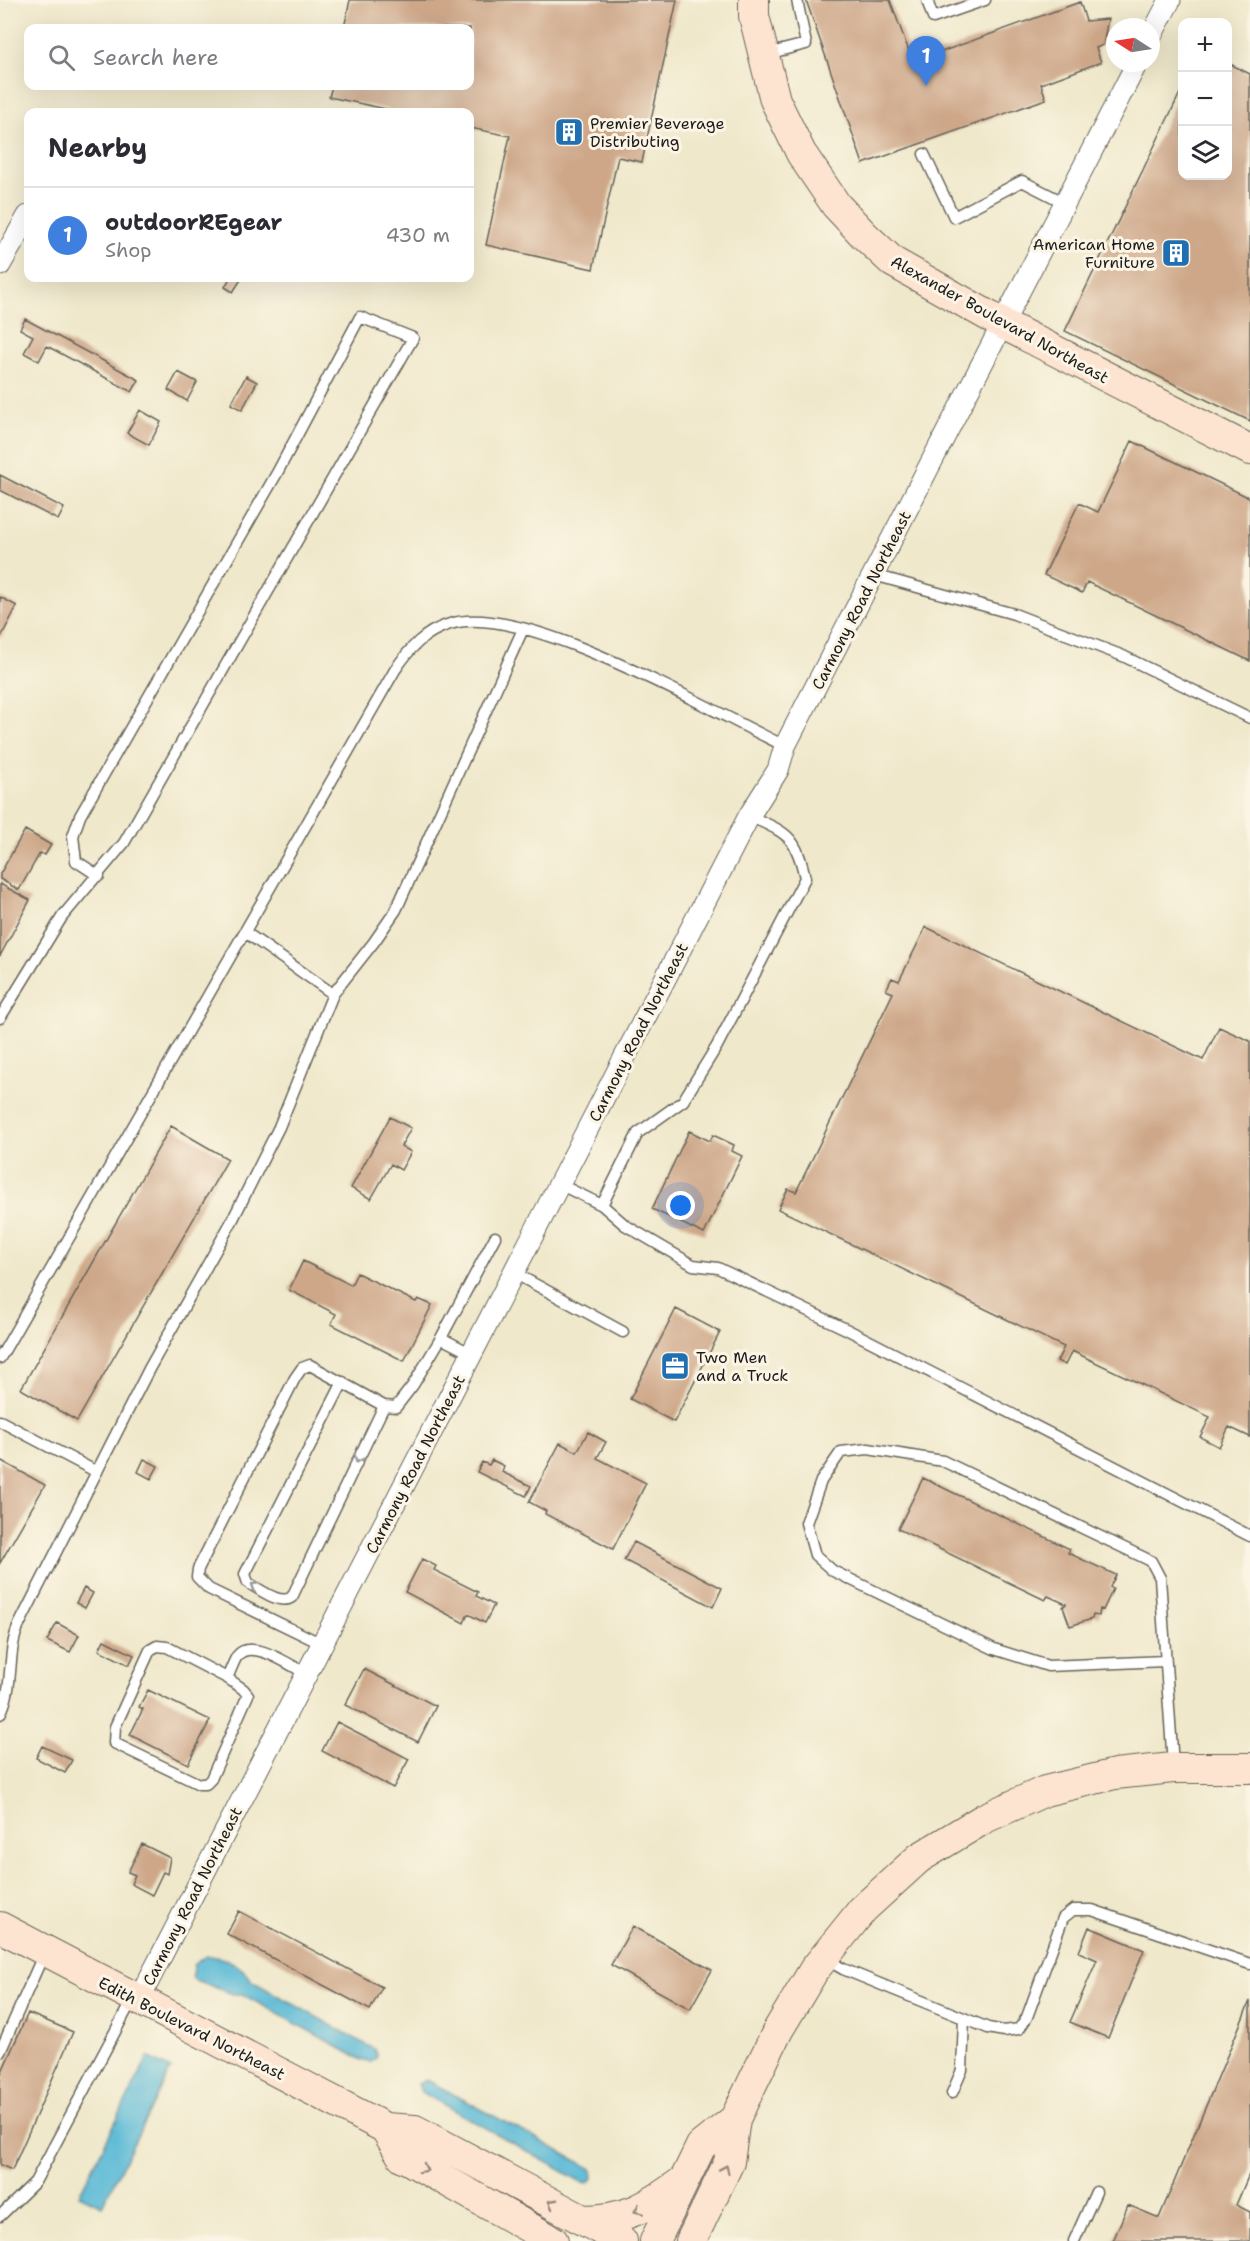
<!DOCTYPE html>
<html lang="en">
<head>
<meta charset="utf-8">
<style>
  body { margin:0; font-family:"Shantell Sans",sans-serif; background:#f2f2f3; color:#2b2b33 }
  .controls { position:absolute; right:18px; top:18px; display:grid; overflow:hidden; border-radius:12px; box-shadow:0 6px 24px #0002 }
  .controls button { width:54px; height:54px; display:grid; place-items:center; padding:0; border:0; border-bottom:2px solid #e1e1e2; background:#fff; color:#2b2b33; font:30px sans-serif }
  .compass { position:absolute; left:1106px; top:18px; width:54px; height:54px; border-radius:50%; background:#fff; box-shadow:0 6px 24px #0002; rotate:282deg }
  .you { position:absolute; left:681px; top:1206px; width:21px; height:21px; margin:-15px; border:4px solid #fff; border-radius:50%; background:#1a73e8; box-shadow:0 0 0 9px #1a73e833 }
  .badge { display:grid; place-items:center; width:39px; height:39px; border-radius:50%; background:#1f6fb2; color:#fff; font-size:20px; font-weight:700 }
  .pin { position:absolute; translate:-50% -50px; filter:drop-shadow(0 2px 3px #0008) }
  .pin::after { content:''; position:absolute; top:32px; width:21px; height:18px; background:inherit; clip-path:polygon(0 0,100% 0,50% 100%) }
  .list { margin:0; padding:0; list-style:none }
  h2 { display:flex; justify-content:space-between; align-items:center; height:78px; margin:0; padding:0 24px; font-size:26px }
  h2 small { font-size:20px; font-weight:400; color:#7c7c81 }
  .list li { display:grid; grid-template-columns:39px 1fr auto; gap:18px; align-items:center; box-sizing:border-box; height:96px; padding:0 24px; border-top:2px solid #e1e1e2 }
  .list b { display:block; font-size:22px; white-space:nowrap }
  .list p { margin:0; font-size:20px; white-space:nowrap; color:#7c7c81 }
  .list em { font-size:20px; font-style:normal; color:#7c7c81 }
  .icon { flex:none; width:33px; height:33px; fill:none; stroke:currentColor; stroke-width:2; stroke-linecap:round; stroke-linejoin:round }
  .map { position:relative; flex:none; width:1250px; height:2241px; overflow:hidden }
  .search { position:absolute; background:#fff; box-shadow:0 6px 24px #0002; left:24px; top:24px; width:450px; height:66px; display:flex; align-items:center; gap:15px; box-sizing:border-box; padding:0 21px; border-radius:12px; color:#7c7c81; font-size:22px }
  .panel { position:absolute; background:#fff; box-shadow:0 6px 24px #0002; left:24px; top:108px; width:450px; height:174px; border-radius:12px }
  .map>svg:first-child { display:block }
</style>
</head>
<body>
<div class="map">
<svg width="1250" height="2241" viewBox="0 0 1250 2241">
  <rect width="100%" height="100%" fill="#fcf5e5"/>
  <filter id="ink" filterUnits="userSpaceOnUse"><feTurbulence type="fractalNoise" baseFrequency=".0167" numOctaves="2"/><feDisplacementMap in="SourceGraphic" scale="12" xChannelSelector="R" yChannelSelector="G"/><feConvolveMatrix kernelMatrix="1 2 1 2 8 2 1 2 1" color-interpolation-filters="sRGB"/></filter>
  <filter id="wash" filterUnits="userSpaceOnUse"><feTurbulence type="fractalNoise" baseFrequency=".008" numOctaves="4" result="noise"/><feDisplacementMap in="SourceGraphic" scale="24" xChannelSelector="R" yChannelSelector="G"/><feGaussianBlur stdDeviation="1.35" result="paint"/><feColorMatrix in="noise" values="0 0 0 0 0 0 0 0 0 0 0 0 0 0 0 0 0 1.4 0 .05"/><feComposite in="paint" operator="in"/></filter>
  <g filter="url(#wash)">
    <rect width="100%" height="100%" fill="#efe8cb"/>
    <path fill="#57b8d5" stroke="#3a6a78" stroke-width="1.5" d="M 206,1956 C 225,1956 242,1965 252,1981 L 374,2049 L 377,2057 L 370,2063 L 362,2060 L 242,1994 L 233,1994 L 195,1980 L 192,1977 L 193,1965 Z
      M 148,2057 L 171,2069 L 102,2206 L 79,2195 Z
      M 427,2080 L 585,2165 L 592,2169 L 593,2178 L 588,2183 L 580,2181 L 421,2092 L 418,2084 Z"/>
    <g id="blocks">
      <path fill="#cea789" d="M 350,0 L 677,0 L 642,162 L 618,157 L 593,269 L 486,245 L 510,136 L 470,128 L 470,112 L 400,112 L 329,97 L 332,86 L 470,86 L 470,28 L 344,28 Z
        M 806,0 L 890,0 L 913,62 L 1080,2 L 1086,21 L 1108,19 L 1103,45 L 1096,48 L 1101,62 L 1041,84 L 1046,99 L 863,164 Z
        M 1228,63 L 1250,74 L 1250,421 L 1065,331 L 1182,89 L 1182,176 L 1228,176 Z
        M 230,278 L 242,278 L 233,292 L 225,287 Z
        M 25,319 L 139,380 L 132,392 L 47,346 L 39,361 L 24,353 L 33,336 L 20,329 Z
        M 178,372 L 197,382 L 187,401 L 168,390 Z
        M 246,376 L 257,382 L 242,410 L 231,404 Z
        M 140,410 L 161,422 L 149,445 L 127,433 Z
        M 1132,441 L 1250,498 L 1250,661 L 1087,582 L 1082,593 L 1044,575 L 1079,503 L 1098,512 Z
        M 0,475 L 64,508 L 58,520 L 0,490 Z
        M 0,597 L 17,606 L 0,639 Z
        M 25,830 L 51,845 L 45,855 L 40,853 L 19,890 L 0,879 L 0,874 Z
        M 0,884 L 30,900 L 0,956 Z
        M 926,927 L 1203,1060 L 1219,1027 L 1250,1041 L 1250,1437 L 1229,1427 L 1219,1447 L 1200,1437 L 1210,1417 L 1072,1351 L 1065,1365 L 1057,1361 L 1064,1347 L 778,1209 L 788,1189 L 796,1192 L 893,993 L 886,990 L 892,978 L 899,981 Z
        M 390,1117 L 411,1128 L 401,1146 L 411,1152 L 401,1170 L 391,1164 L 371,1199 L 351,1188 Z
        M 171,1126 L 228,1159 L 77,1421 L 21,1389 Z
        M 689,1131 L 710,1141 L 713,1135 L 734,1145 L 732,1151 L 742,1156 L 704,1234 L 652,1209 Z
        M 303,1261 L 351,1285 L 357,1273 L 416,1302 L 418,1299 L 432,1305 L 404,1361 L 331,1324 L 336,1314 L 289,1290 Z
        M 676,1309 L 720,1332 L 674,1422 L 630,1399 Z
        M 588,1432 L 606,1442 L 597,1458 L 646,1483 L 613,1549 L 545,1514 L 546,1511 L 529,1502 L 560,1443 L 577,1452 Z
        M 144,1459 L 158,1466 L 151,1479 L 138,1472 Z
        M 0,1460 L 45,1485 L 0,1563 Z
        M 492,1460 L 504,1466 L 502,1472 L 531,1486 L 526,1496 L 477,1472 L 482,1462 L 489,1465 Z
        M 923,1478 L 1070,1549 L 1068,1553 L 1116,1575 L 1110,1587 L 1113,1589 L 1103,1610 L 1100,1609 L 1099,1616 L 1093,1615 L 1092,1619 L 1070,1626 L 1063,1607 L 1066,1604 L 1048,1596 L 1045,1600 L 898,1529 Z
        M 634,1542 L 722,1588 L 713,1607 L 624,1560 Z
        M 422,1559 L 436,1566 L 434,1570 L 478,1592 L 476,1596 L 494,1605 L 485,1623 L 468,1614 L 464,1623 L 405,1592 Z
        M 84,1588 L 93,1593 L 85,1608 L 76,1603 Z
        M 57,1623 L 79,1635 L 70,1652 L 47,1641 Z
        M 104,1640 L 134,1655 L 129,1665 L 99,1650 Z
        M 364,1669 L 436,1706 L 418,1742 L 345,1705 Z
        M 148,1690 L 210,1720 L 188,1764 L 130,1735 L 143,1709 L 139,1707 Z
        M 337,1722 L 409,1759 L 393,1788 L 322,1751 Z
        M 42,1746 L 72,1760 L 65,1773 L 36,1758 Z
        M 142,1844 L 170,1858 L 167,1874 L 163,1872 L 152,1895 L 131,1884 L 135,1875 L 128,1872 Z
        M 239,1911 L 382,1987 L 370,2010 L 227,1934 Z
        M 633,1926 L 712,1970 L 690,2009 L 611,1965 Z
        M 1089,1927 L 1144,1950 L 1108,2038 L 1070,2022 L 1097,1960 L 1079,1952 Z
        M 1250,2001 L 1250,2172 L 1236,2205 L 1250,2212 L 1250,2241 L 1113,2241 L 1128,2205 L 1159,2218 Z
        M 28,2013 L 73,2032 L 12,2170 L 0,2165 L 0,2076 Z"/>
    </g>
  </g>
  <g filter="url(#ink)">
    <use href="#blocks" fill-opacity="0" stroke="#666359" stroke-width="1.5"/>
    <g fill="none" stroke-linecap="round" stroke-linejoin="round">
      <g stroke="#666359" stroke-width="13">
        <path id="lane" d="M 927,0 L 933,18 L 985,0
          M 767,54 L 806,44 L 797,0
          M 924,154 L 954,217 L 1022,181 L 1065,203
          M 874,575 L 1014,614 L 1123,656 L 1250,718
          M 245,932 L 333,994
          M 0,1018 L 62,917 L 124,843 L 413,338 L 360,317 L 277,473 L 80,816 L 73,836 L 76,861 L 99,876
          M 559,1184 L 602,1205 L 625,1225 L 693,1265 L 718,1268 L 848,1330 L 1250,1536
          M 602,1205 L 638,1133 L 683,1101 L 717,1046 L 805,878 C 796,835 787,833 749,816
          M 514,1273 L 623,1332
          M 441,1338 L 495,1237
          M 0,1358 L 395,670 C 410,648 424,632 450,624 C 523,600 714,713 785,746
          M 343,1382 L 245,1574 L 248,1583 C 260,1589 280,1606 292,1597 L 384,1406
          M 0,1421 L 97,1472
          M 322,1644 L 209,1589 L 197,1577 L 198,1569 L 295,1378 L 302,1368 L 310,1365 L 384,1406 L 396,1407 L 413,1385 L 441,1338 L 472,1354
          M 1165,1661 L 1048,1666 L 994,1649 L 833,1571 L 815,1555 L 806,1523 L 821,1481 L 841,1452 L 868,1449 L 943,1461 L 1151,1561 L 1160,1578 L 1173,1765
          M 227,1678 L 243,1689 L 248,1695 L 211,1779 L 206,1784 L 199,1784 L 114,1743 L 115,1727 L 150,1650 L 157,1646 L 167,1647 L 227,1678 C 230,1672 233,1663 237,1656 C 251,1637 291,1666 307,1674
          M 0,1714 C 15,1686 6,1653 19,1625 L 149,1369 L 232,1221 L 279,1127 L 333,994 L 374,942 L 396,910 L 523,629
          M 824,1958 L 843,1969 L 988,2028 L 1004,2031 L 1019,2029 L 1027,2017 L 1063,1918 L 1073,1910 L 1092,1910 L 1250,1964
          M 0,2052 L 45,1951
          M 952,2093 L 962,2070 L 964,2018
          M 0,2216 L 35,2182 L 133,1998
          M 1074,2241 L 1096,2192"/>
      </g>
      <g stroke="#666359" stroke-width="23">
        <path id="street" d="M 1151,36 L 1170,0
          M 0,265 L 28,216
          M 138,2001 L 749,816 L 778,770 L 785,746 L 1137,63"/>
      </g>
      <g stroke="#666359" stroke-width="32">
        <path id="secondary" d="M 754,0 L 754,16 L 775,100 L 801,153 L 836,205 L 864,235 L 893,262 L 1003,324 L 1250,450
          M 0,1927 L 385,2128 L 415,2130 L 622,2241
          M 385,2128 L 402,2156 L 553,2241
          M 582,2220 C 627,2220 647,2207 683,2181
          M 655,2241 L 701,2146 L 735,2119
          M 691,2241 L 729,2162 L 735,2119 L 778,2030 L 814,1970 L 863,1909 L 919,1858 L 985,1818 L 1045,1791 L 1115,1774 L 1173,1768 L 1250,1768"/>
      </g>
      <use href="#lane" stroke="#fff" stroke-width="10"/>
      <use href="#street" stroke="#fff" stroke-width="21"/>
      <use href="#secondary" stroke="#fde4d0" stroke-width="30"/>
    </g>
    <defs><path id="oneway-chevron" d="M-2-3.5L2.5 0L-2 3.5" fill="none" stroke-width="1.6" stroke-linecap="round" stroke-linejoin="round" transform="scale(1.5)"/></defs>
    <g stroke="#999">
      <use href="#oneway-chevron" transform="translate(358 1459) rotate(116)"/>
      <use href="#oneway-chevron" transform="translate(255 1586) rotate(-148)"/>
    </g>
    <g stroke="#988a7f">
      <use href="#oneway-chevron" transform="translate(424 2169) rotate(29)"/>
      <use href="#oneway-chevron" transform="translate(725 2169) rotate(-66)"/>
      <use href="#oneway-chevron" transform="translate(552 2203) rotate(-152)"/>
      <use href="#oneway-chevron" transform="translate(638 2210) rotate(156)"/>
    </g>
  </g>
  <defs>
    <g id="building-square" transform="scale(1.5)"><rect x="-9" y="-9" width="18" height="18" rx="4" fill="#1f6fb2" stroke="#fcf5e5"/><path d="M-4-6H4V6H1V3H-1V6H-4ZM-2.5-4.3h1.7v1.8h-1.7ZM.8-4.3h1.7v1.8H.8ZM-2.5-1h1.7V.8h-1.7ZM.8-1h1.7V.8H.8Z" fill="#fff"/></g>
    <g id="office-square" transform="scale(1.5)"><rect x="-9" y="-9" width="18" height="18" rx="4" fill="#1f6fb2" stroke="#fcf5e5"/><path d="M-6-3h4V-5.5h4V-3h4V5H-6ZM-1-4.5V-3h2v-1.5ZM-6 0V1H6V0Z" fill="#fff"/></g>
  </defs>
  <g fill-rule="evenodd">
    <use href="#building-square" x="569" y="132"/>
    <use href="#building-square" x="1176" y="253"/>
    <use href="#office-square" x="675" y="1366"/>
  </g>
  <g text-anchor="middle" stroke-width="6" stroke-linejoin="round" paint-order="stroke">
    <g font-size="16" fill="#1c1c1c" stroke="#fcf5e5" text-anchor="start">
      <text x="590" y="129">Premier Beverage<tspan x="590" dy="18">Distributing</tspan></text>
      <text x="1155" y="250" text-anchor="end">American Home<tspan x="1155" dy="18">Furniture</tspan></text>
      <text x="696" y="1363">Two Men<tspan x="696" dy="18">and a Truck</tspan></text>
    </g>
    <g font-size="16" fill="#1c1c1c" stroke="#fcf5e5">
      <text transform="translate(1000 319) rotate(29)" y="6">Alexander Boulevard Northeast</text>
      <text transform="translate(861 600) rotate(-63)" y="6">Carmony Road Northeast</text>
      <text transform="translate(638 1032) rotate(-63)" y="6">Carmony Road Northeast</text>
      <text transform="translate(415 1464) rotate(-63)" y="6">Carmony Road Northeast</text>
      <text transform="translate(192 1896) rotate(-63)" y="6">Carmony Road Northeast</text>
      <text transform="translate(192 2028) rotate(27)" y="6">Edith Boulevard Northeast</text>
    </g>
  </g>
</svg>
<div class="controls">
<button>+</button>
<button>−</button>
<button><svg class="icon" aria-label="layers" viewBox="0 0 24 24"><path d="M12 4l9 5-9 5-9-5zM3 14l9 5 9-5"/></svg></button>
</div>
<svg class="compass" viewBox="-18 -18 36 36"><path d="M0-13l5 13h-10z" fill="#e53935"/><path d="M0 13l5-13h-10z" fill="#7c7c81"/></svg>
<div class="you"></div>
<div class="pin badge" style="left:926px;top:86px;background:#3f7fe0">1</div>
<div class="search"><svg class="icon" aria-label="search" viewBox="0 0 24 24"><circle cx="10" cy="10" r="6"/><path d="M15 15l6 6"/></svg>Search here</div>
<section class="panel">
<h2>Nearby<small></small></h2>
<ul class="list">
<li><span class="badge" style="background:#3f7fe0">1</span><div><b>outdoorREgear</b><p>Shop</p></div><em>430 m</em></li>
</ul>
</section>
</div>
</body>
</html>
